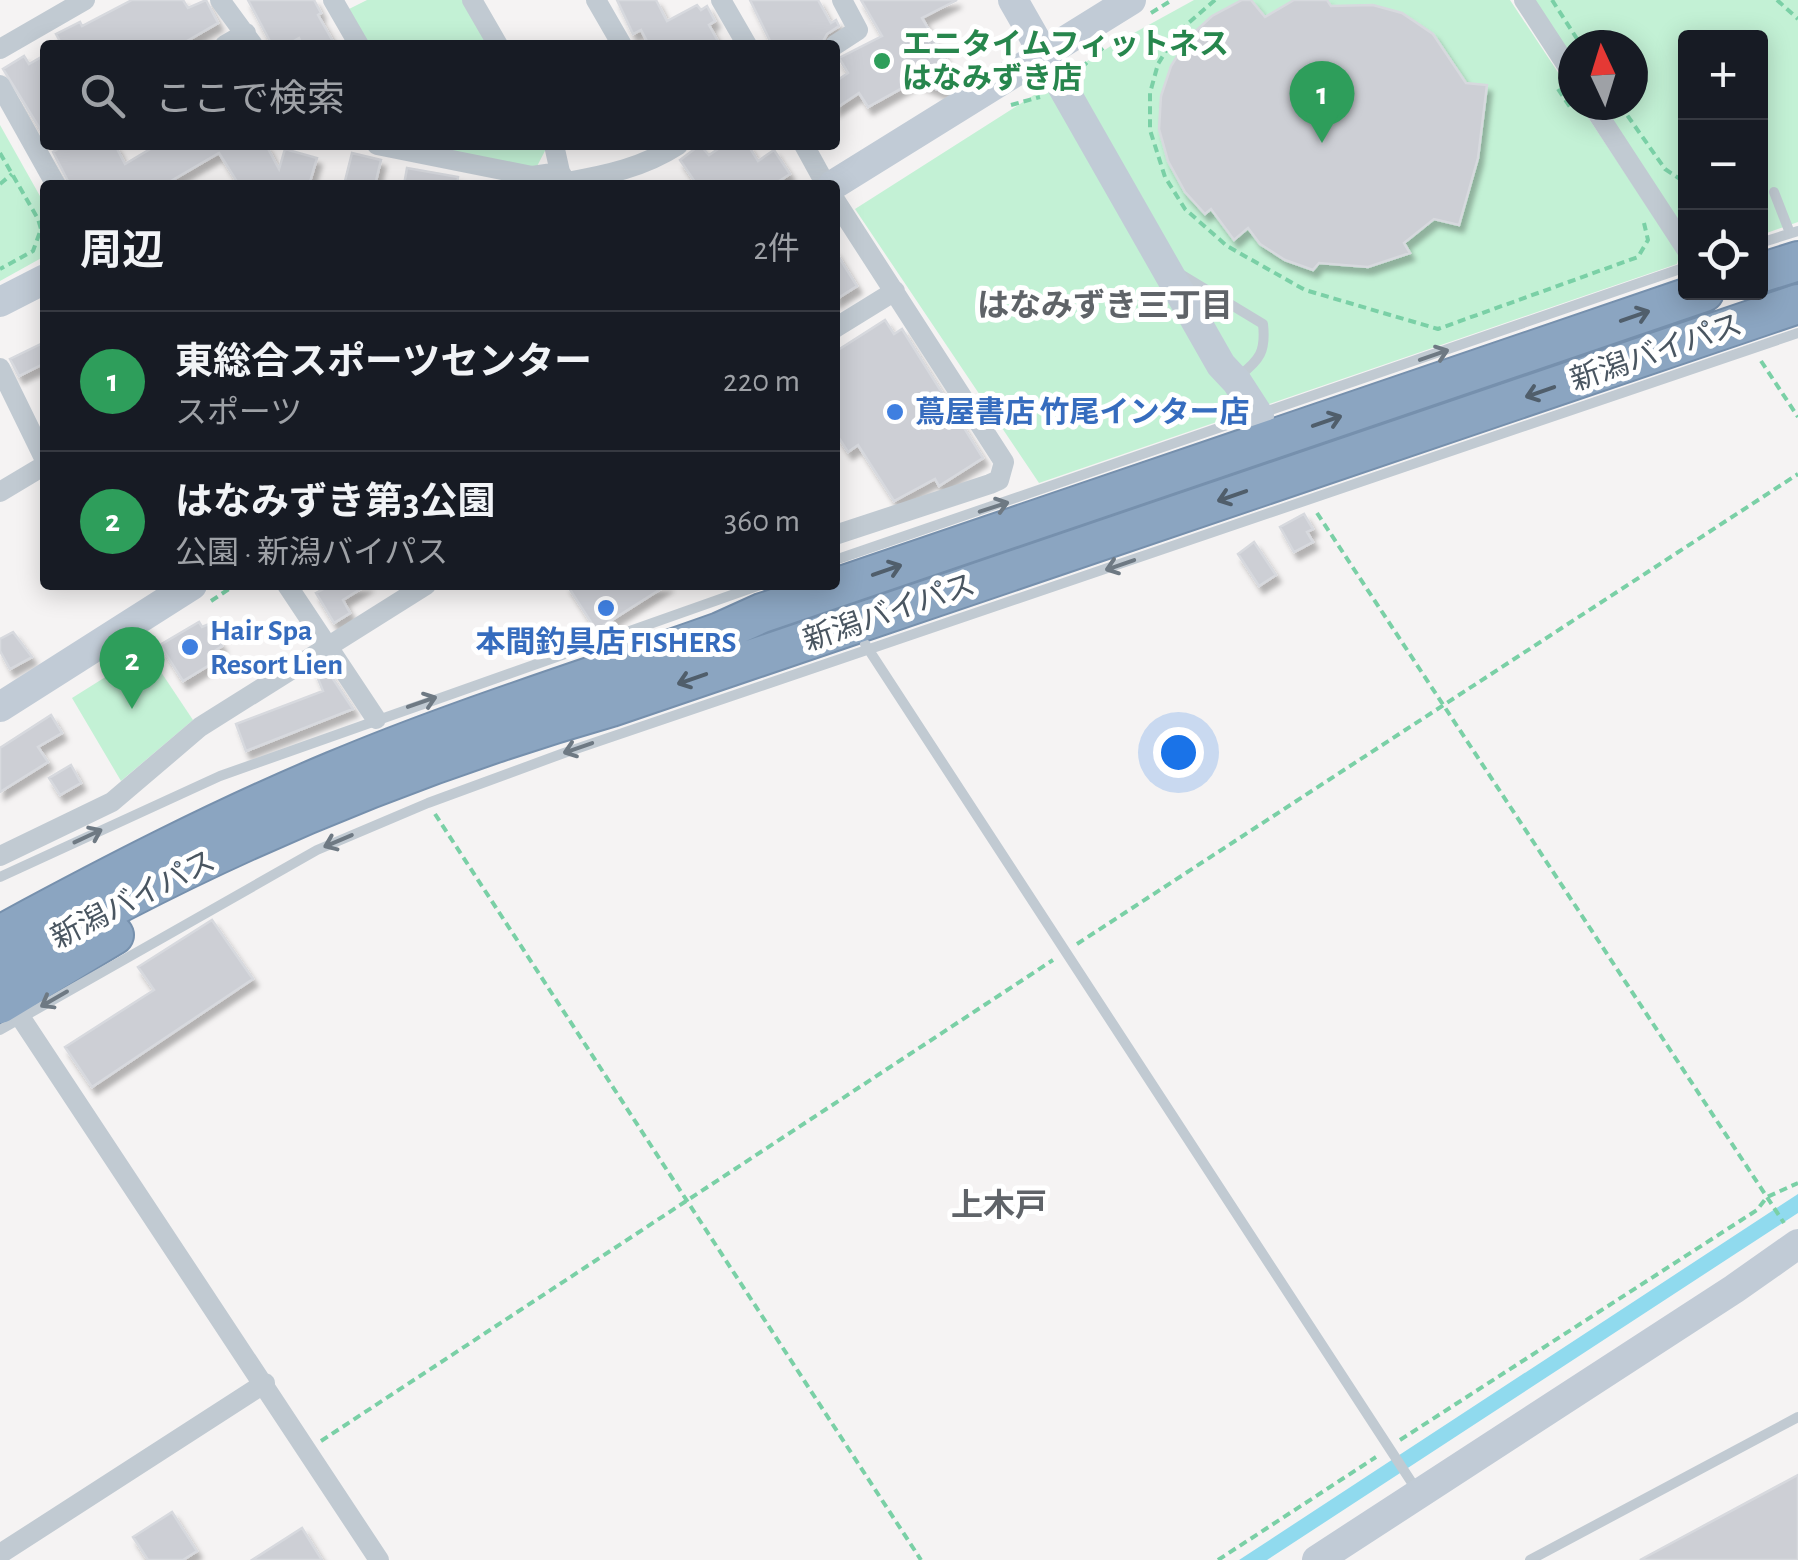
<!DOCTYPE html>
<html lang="ja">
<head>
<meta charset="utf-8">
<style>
  body { margin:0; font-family:"Alegreya Sans","Noto Sans JP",sans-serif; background:#20242c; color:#f1f3f6 }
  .controls { position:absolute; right:30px; top:30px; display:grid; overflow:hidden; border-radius:10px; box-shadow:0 5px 25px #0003 }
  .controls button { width:90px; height:90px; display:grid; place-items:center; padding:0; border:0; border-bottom:2px solid #363941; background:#171b24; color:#f1f3f6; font:50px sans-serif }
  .compass { position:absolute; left:1558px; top:30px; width:90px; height:90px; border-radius:50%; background:#171b24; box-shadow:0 5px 25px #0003; rotate:356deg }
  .you { position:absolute; left:1178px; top:752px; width:35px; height:35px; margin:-25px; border:8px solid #fff; border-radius:50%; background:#1a73e8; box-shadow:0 0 0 15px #1a73e833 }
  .badge { display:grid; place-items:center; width:65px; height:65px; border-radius:50%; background:#d93025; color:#fff; font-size:32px; font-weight:700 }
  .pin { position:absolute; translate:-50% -82px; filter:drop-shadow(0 2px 5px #0008) }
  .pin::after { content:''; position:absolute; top:52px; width:35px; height:30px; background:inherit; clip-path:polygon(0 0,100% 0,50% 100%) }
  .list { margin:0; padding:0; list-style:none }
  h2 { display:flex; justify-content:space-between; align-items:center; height:130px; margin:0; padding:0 40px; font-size:42px }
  h2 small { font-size:32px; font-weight:400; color:#9ea1a6 }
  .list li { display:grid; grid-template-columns:65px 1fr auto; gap:30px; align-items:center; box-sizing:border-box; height:140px; padding:0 40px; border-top:2px solid #363941 }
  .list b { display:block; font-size:38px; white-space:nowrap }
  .list p { margin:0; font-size:32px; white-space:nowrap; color:#9ea1a6 }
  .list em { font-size:32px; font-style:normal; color:#9ea1a6 }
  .icon { flex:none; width:55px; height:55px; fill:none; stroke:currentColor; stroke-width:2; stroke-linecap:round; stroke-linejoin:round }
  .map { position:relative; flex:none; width:1798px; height:1560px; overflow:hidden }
  .search { position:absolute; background:#171b24; box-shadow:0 5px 25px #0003; left:40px; top:40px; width:800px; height:110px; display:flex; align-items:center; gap:25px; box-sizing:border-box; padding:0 35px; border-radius:10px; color:#9ea1a6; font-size:38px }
  .panel { position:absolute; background:#171b24; box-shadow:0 5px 25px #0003; left:40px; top:180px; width:800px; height:410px; border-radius:10px }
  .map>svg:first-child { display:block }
</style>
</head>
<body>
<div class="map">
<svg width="1798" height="1560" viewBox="0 0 1798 1560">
  <defs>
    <filter id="shadow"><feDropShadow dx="4.5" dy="7" stdDeviation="2.5" flood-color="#0004"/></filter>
  </defs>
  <rect width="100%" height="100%" fill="#f5f3f3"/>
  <path fill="#c3f1d5" d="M 367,0 L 472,0 L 498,45 L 359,45 L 341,13 Z
    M 1194,0 L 1510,0 L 1573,95 L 1573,105 L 1580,105 L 1679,255 L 1677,264 L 1039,483 L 855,209 L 1114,44 Z
    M 1533,0 L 1798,0 L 1798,222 L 1761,235 L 1760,38 L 1686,38 L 1685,232 L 1602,105 L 1633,105 L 1633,45 L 1573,45 L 1573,61 Z
    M 0,125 L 45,205 L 45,256 L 0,281 Z
    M 377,145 L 548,145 L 532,176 Z
    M 147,651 L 193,720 L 121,781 L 72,698 Z"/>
  <path fill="#90daee" d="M 1798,1194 L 1798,1213 L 1778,1226 L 1267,1560 L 1239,1560 Z"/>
  <path fill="#cdcfd5" stroke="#d7d9de" stroke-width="2.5" filter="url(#shadow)" d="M 132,0 L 183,0 L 188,8 L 206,0 L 218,23 L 180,45 L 62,45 L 56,34 L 80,22 L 82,26 Z
    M 248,0 L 314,0 L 321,13 L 318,15 L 335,45 L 302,45 L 299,38 L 287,45 L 272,45 Z
    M 617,0 L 656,0 L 667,21 L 697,5 L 701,10 L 707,6 L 715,21 L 709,25 L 720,45 L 649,45 L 641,30 L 633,34 Z
    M 750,0 L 818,0 L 831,23 L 836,20 L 839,26 L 827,34 L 821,45 L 772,45 Z
    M 861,0 L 957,0 L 922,18 L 953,71 L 952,86 L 941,91 L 915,81 L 868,107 L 859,93 L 835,109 L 835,82 L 848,73 L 839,58 L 882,36 Z
    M 1242,0 L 1251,0 L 1265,17 L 1294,0 L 1327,0 L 1331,6 L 1373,5 L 1402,13 L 1433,34 L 1466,83 L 1487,85 L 1478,158 L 1459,225 L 1434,219 L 1404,243 L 1410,253 L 1368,267 L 1319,263 L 1313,270 L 1285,260 L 1260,244 L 1248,228 L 1234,240 L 1211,209 L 1205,214 L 1185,192 L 1168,161 L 1159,129 L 1161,96 L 1171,66 L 1189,37 L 1212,16 Z
    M 45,55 L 45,137 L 3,69 L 24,56 L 29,64 Z
    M 64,145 L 115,145 L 125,164 L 157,145 L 266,145 L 279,169 L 285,149 L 317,158 L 309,185 L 239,185 L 219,153 L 164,185 L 70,185 L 53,152 Z
    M 700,145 L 709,155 L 724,145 L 748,145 L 758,161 L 774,150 L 790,174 L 773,185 L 697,185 L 680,160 Z
    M 352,153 L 381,160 L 375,185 L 344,185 Z
    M 407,168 L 458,177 L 457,185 L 404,185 Z
    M 835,251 L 857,286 L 835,300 Z
    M 885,320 L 894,334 L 902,329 L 983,458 L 939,486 L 935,479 L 894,501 L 858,445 L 848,452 L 835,432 L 835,352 Z
    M 45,342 L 45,363 L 19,376 L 10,359 Z
    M 1304,514 L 1313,529 L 1307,532 L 1313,542 L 1294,552 L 1280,527 Z
    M 1254,542 L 1276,575 L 1259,586 L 1238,554 Z
    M 331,585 L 367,585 L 343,600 L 350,613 L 334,623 L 316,593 Z
    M 567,585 L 667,585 L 596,630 Z
    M 199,622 L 202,627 L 209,624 L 222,646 L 216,650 L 221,658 L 183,681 L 160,645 Z
    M 13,632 L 32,657 L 10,669 L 0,651 L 0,639 Z
    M 325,667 L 353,709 L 246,751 L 236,724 L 323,691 L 315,671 Z
    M 51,715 L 62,733 L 38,747 L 48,762 L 0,792 L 0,748 Z
    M 71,765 L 81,783 L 60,795 L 49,778 Z
    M 212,920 L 253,979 L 92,1087 L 65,1047 L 154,990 L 138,967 Z
    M 1798,1475 L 1798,1560 L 1640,1560 Z
    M 172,1512 L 197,1551 L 183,1560 L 148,1560 L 133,1537 Z
    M 302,1528 L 322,1560 L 252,1560 Z"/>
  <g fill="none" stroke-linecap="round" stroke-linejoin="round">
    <g stroke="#7690ad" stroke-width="42">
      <path id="highway" d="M 1760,273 L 1798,261
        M 0,935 C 109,876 219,819 334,771 C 460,718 591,678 720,632 L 762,613 L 1704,292
        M 0,969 C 191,857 398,768 611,707 L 1798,304
        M 0,1004 L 114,935"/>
    </g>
    <path stroke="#7ad0a6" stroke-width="4" stroke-dasharray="8 5" stroke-linecap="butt" d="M 1215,0 L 1177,33 L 1158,64 L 1150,93 L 1150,130 L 1165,177 L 1185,209 L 1227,246 L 1305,290 L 1438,329 L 1638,257 L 1648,240 L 1644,223
      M 1552,0 L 1581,45
      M 1777,0 L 1798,19
      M 1151,13 L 1172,0
      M 1081,68 L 1103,48
      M 1558,89 L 1572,110
      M 1011,105 L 1040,97
      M 1620,105 L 1665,169 L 1686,183
      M 0,153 L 38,219 L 41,229 L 33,251 L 0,269
      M 0,184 L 12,174
      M 1761,361 L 1798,417
      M 1317,513 L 1784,1223
      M 211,601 L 235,585
      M 435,814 L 921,1560
      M 1077,944 L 1798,474
      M 1400,1440 L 1757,1210 L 1767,1197 L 1798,1183
      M 321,1441 L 1053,960
      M 1218,1560 L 1376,1457"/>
    <path stroke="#c1cad2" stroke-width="10" d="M 1774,192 L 1790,233
      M 1760,243 L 1798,231
      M 1182,275 L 1263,324 C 1266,351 1260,360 1239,376
      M 835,560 L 1686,267
      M 865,644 L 1416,1489
      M 0,877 L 220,776 L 760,585
      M 0,1030 L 317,850 L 428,803 L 564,753 L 1798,333
      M 1530,1560 L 1798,1417"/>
    <path stroke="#c1cad2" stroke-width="20" d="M 220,0 L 253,45
      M 333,0 L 359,45
      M 472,0 L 498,45
      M 596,0 L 622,45
      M 721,0 L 747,45
      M 1524,0 L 1573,75
      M 225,45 L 246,33
      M 835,45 L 858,30 L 842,0
      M 0,49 L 85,0
      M 0,85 L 56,185
      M 1592,105 L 1686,249
      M 377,145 L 532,176 L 560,172
      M 554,145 L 560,172 L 567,183
      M 804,145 L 826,185
      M 567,182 C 607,175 644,167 678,145
      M 835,200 L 1004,462 L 999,480 L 990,484 L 835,535
      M 835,328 L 895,291
      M 0,368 L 45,460
      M 0,492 L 45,465
      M 287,585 L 376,719
      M 0,856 L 112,802 L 200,727 L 426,585
      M 21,1018 L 379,1560
      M 0,1554 L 265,1383"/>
    <path stroke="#c1cbd6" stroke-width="30" d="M 1013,0 L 1221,365 L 1237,382 L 1259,416
      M 833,185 L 1131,0
      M 0,302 L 45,279
      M 0,707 L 192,585
      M 1317,1560 L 1734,1289 L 1798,1244"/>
    <use href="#highway" stroke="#8ba5c1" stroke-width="38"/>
  </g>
  <defs><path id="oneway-shaft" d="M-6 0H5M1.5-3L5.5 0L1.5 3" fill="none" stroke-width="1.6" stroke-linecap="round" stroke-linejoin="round" transform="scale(2.5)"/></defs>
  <g stroke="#505e6b">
    <use href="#oneway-shaft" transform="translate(1635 316) rotate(-19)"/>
    <use href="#oneway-shaft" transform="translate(1540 392) rotate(161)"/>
    <use href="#oneway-shaft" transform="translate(1327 421) rotate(-19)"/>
    <use href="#oneway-shaft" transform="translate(1232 496) rotate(161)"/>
    <use href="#oneway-shaft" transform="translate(887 570) rotate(-19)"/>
    <use href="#oneway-shaft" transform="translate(692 679) rotate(161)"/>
  </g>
  <g stroke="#6e7983">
    <use href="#oneway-shaft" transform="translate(1434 355) rotate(-19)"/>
    <use href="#oneway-shaft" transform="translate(994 507) rotate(-18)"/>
    <use href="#oneway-shaft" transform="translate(1120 565) rotate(161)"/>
    <use href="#oneway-shaft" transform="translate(422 702) rotate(-19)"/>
    <use href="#oneway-shaft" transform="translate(578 748) rotate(161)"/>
    <use href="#oneway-shaft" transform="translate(88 836) rotate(-25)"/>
    <use href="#oneway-shaft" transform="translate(338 841) rotate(157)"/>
    <use href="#oneway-shaft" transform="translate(54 999) rotate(150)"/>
  </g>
  <circle fill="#2e9e5b" stroke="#fff" stroke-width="4" cx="882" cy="61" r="10"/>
  <g fill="#3f7fe0" stroke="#fff" stroke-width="4">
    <circle cx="895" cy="412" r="10"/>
    <circle cx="606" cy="608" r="10"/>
    <circle cx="190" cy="647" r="10"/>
  </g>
  <g text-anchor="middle" stroke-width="10" stroke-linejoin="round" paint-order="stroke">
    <g font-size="30" font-weight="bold" fill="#27864d" stroke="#fff" text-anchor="start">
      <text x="902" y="54">エニタイムフィットネス<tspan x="902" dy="34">はなみずき店</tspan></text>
    </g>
    <g font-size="30" fill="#4a5661" stroke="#fff">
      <text transform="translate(1656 352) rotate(-19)" y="10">新潟バイパス</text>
      <text transform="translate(889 612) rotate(-19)" y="10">新潟バイパス</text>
      <text transform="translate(133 899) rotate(-27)" y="10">新潟バイパス</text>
    </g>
    <g font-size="30" font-weight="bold" fill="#366cbe" stroke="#fff" text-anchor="start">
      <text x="915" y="422">蔦屋書店 竹尾インター店</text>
      <text x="210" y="640">Hair Spa<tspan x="210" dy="34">Resort Lien</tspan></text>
      <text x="606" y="652" text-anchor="middle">本間釣具店 FISHERS</text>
    </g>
    <g font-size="32" font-weight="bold" fill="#5f6368" stroke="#fff">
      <text x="1105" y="316">はなみずき三丁目</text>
      <text x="999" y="1216">上木戸</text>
    </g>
  </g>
</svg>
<div class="controls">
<button>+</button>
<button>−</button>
<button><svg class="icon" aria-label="locate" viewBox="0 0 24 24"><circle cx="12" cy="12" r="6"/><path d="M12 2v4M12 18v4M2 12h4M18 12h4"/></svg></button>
</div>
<svg class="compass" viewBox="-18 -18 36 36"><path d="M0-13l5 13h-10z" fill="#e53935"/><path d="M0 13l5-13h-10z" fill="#9ea1a6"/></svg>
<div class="you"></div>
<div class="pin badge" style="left:1322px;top:143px;background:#2e9e5b">1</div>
<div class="pin badge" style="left:132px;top:709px;background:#2e9e5b">2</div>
<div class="search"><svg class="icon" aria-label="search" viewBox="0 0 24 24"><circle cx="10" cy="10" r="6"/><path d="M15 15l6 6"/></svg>ここで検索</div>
<section class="panel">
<h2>周辺<small>2件</small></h2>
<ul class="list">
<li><span class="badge" style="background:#2e9e5b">1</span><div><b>東総合スポーツセンター</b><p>スポーツ</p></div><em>220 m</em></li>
<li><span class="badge" style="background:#2e9e5b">2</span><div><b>はなみずき第3公園</b><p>公園 · 新潟バイパス</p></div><em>360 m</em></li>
</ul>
</section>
</div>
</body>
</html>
